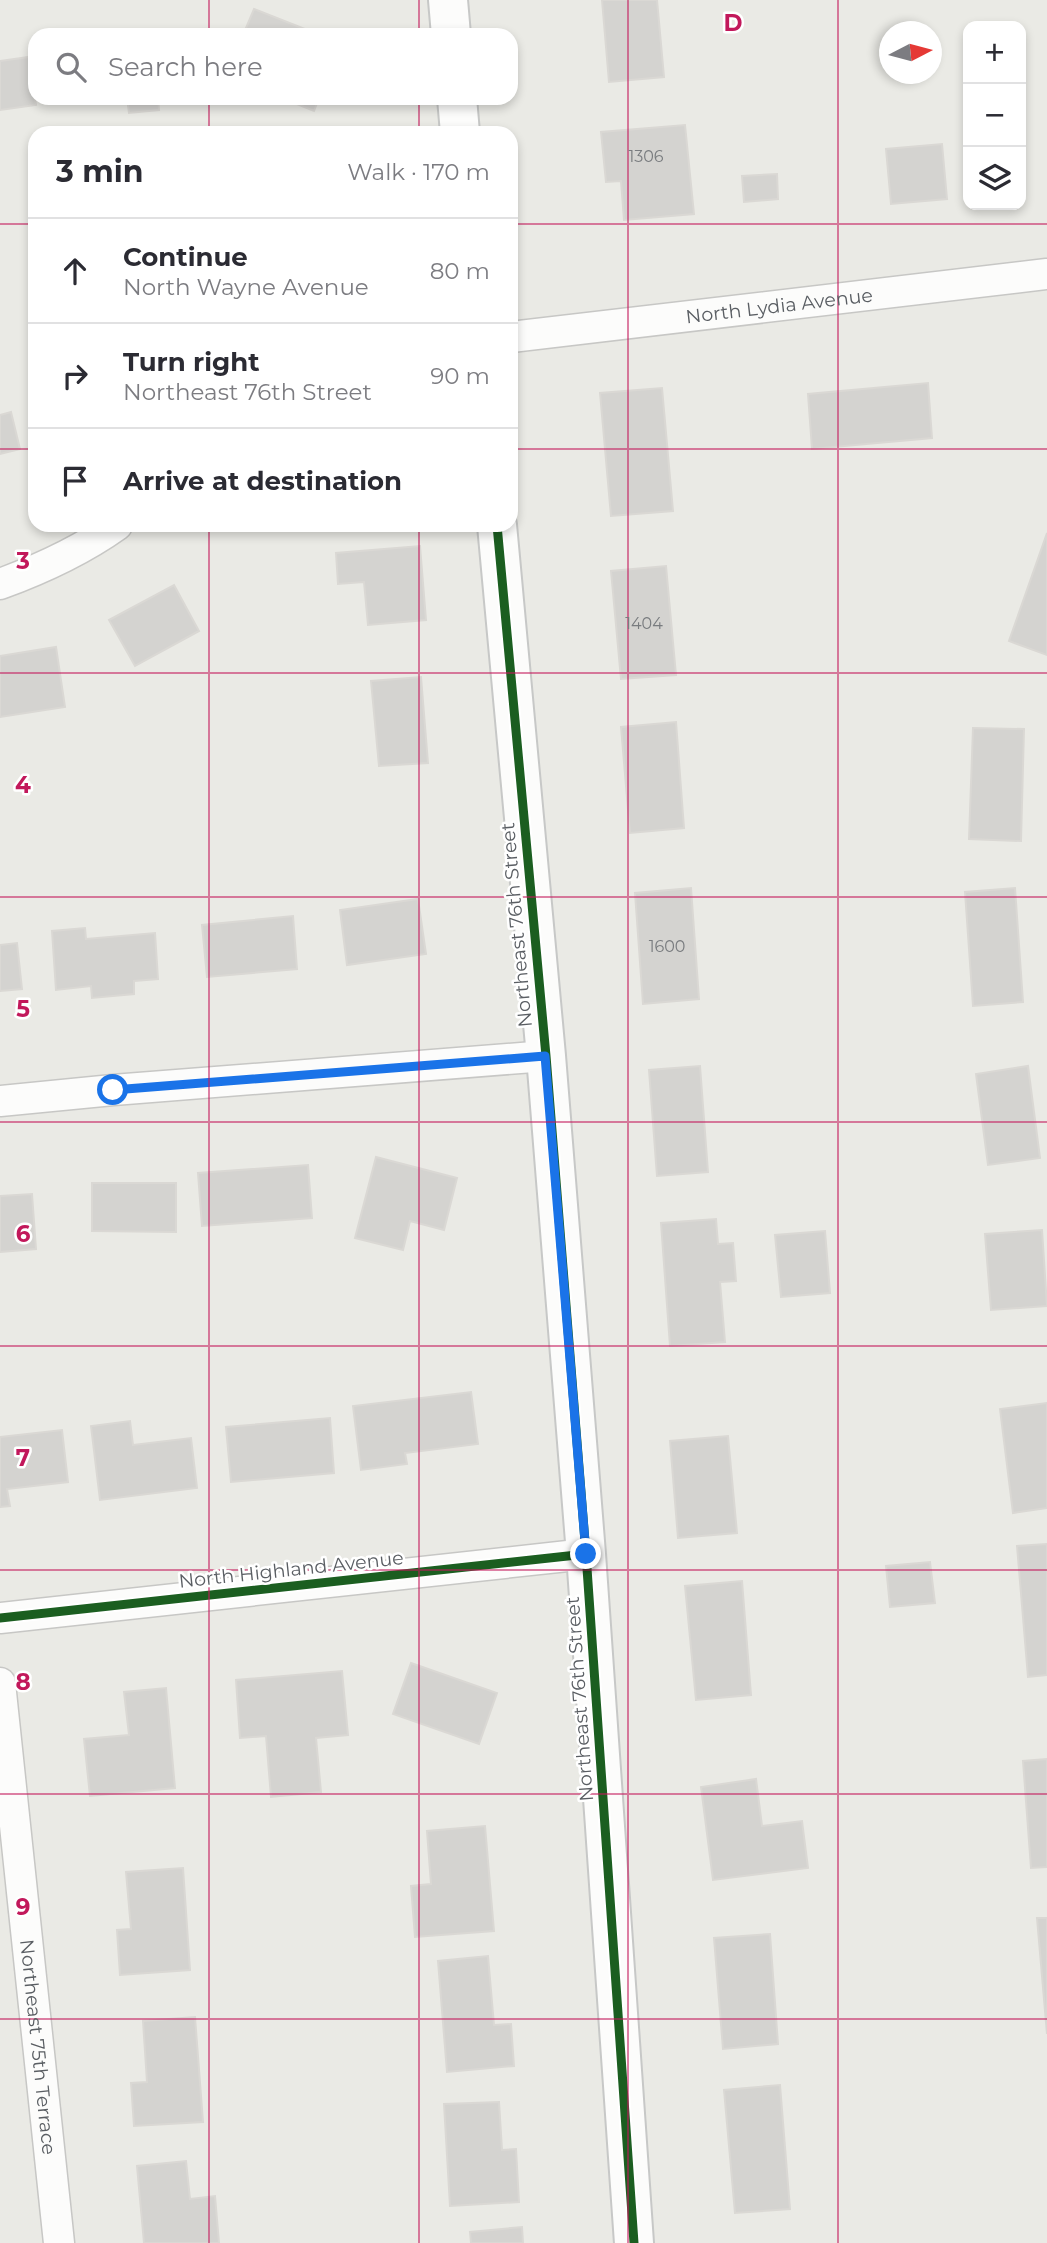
<!DOCTYPE html>
<html lang="en">
<head>
<meta charset="utf-8">
<style>
  body { margin:0; font-family:Montserrat,sans-serif; background:#f7f7f7; color:#2b2b33 }
  .controls { position:absolute; right:21px; top:21px; display:grid; overflow:hidden; border-radius:14px; box-shadow:0 4px 10px #0003 }
  .controls button { width:63px; height:63px; display:grid; place-items:center; padding:0; border:0; border-bottom:2px solid #e1e1e2; background:#fff; color:#2b2b33; font:35px sans-serif }
  .compass { position:absolute; left:879px; top:21px; width:63px; height:63px; border-radius:50%; background:#fff; box-shadow:0 4px 10px #0003; rotate:84deg }
  .stop { position:absolute; width:21px; height:21px; margin:-16px; border:5px solid #1a73e8; border-radius:50%; background:#fff }
  .stop.end { background:#1a73e8; border-color:#fff; box-shadow:0 2px 7px #0008 }
  .list { margin:0; padding:0; list-style:none }
  h2 { display:flex; justify-content:space-between; align-items:center; height:91px; margin:0; padding:0 28px; font-size:30px }
  h2 small { font-size:23px; font-weight:400; color:#7c7c81 }
  .list li { display:grid; grid-template-columns:46px 1fr auto; gap:21px; align-items:center; box-sizing:border-box; height:105px; padding:0 28px; border-top:2px solid #e1e1e2 }
  .list b { display:block; font-size:26px; white-space:nowrap }
  .list p { margin:0; font-size:23px; white-space:nowrap; color:#7c7c81 }
  .list em { font-size:23px; font-style:normal; color:#7c7c81 }
  .icon { flex:none; width:38px; height:38px; fill:none; stroke:currentColor; stroke-width:2; stroke-linecap:round; stroke-linejoin:round }
  .map { position:relative; flex:none; width:1047px; height:2243px; overflow:hidden }
  .search { position:absolute; background:#fff; box-shadow:0 4px 10px #0003; left:28px; top:28px; width:490px; height:77px; display:flex; align-items:center; gap:18px; box-sizing:border-box; padding:0 24px; border-radius:21px; color:#7c7c81; font-size:26px }
  .panel { position:absolute; background:#fff; box-shadow:0 4px 10px #0003; left:28px; top:126px; width:490px; height:406px; border-radius:21px }
  .map>svg:first-child { display:block }
</style>
</head>
<body>
<div class="map">
<svg width="1047" height="2243" viewBox="0 0 1047 2243">
  <rect width="100%" height="100%" fill="#eaeae5"/>
  <path fill="#d4d3d0" stroke="#dad8d4" stroke-width="2" d="M 602,0 L 657,0 L 664,77 L 609,82 Z
    M 254,9 L 320,35 L 243,35 Z
    M 29,57 L 36,105 L 0,110 L 0,61 Z
    M 127,98 L 158,98 L 159,110 L 129,113 Z
    M 282,98 L 319,98 L 314,111 Z
    M 685,125 L 694,214 L 624,220 L 621,181 L 606,182 L 601,132 Z
    M 942,144 L 947,199 L 891,204 L 886,149 Z
    M 777,174 L 778,199 L 744,202 L 742,176 Z
    M 928,383 L 932,438 L 812,449 L 808,394 Z
    M 662,388 L 673,511 L 611,516 L 600,393 Z
    M 11,412 L 20,449 L 0,454 L 0,415 Z
    M 1047,533 L 1047,655 L 1009,641 Z
    M 420,546 L 426,620 L 368,625 L 364,582 L 338,584 L 336,553 Z
    M 666,566 L 676,675 L 621,679 L 611,571 Z
    M 174,585 L 199,631 L 135,666 L 109,620 Z
    M 56,647 L 65,707 L 0,717 L 0,656 Z
    M 421,677 L 428,763 L 379,766 L 371,681 Z
    M 676,722 L 684,828 L 630,833 L 621,727 Z
    M 973,728 L 1024,729 L 1021,841 L 969,839 Z
    M 691,888 L 699,999 L 643,1004 L 635,893 Z
    M 1015,888 L 1023,1002 L 973,1006 L 965,892 Z
    M 418,899 L 426,954 L 347,965 L 340,910 Z
    M 293,916 L 297,969 L 207,977 L 202,925 Z
    M 85,928 L 86,939 L 155,933 L 158,979 L 134,981 L 134,994 L 92,998 L 91,986 L 56,990 L 52,931 Z
    M 17,943 L 22,989 L 0,991 L 0,945 Z
    M 700,1066 L 708,1172 L 657,1176 L 649,1070 Z
    M 1028,1066 L 1040,1158 L 988,1165 L 976,1074 Z
    M 376,1157 L 457,1178 L 444,1230 L 410,1221 L 403,1250 L 355,1238 Z
    M 308,1165 L 312,1218 L 202,1226 L 198,1173 Z
    M 92,1183 L 176,1183 L 176,1232 L 92,1231 Z
    M 32,1194 L 36,1249 L 0,1252 L 0,1196 Z
    M 716,1219 L 718,1244 L 733,1243 L 736,1281 L 720,1282 L 725,1342 L 670,1346 L 661,1223 Z
    M 1042,1230 L 1047,1306 L 991,1310 L 985,1234 Z
    M 825,1231 L 830,1293 L 781,1297 L 775,1235 Z
    M 471,1392 L 478,1444 L 405,1453 L 407,1464 L 361,1470 L 353,1406 Z
    M 1047,1403 L 1047,1508 L 1013,1513 L 1000,1409 Z
    M 330,1418 L 334,1473 L 231,1482 L 226,1427 Z
    M 130,1421 L 133,1445 L 191,1438 L 197,1488 L 100,1500 L 91,1426 Z
    M 62,1430 L 68,1482 L 7,1489 L 10,1506 L 0,1507 L 0,1437 Z
    M 728,1436 L 737,1533 L 678,1538 L 670,1441 Z
    M 1047,1544 L 1047,1675 L 1028,1677 L 1017,1546 Z
    M 930,1562 L 935,1603 L 890,1607 L 886,1566 Z
    M 742,1581 L 751,1695 L 696,1700 L 685,1586 Z
    M 411,1663 L 497,1693 L 479,1744 L 393,1714 Z
    M 342,1671 L 348,1735 L 316,1738 L 321,1792 L 271,1797 L 266,1736 L 240,1738 L 236,1680 Z
    M 166,1688 L 175,1788 L 90,1796 L 84,1739 L 129,1735 L 124,1692 Z
    M 1047,1759 L 1047,1867 L 1031,1868 L 1023,1761 Z
    M 756,1779 L 762,1826 L 802,1821 L 808,1868 L 713,1880 L 701,1787 Z
    M 485,1826 L 494,1931 L 415,1937 L 411,1886 L 431,1884 L 427,1831 Z
    M 183,1868 L 190,1970 L 120,1975 L 117,1930 L 131,1929 L 126,1872 Z
    M 1037,1918 L 1047,1918 L 1047,2034 Z
    M 770,1934 L 778,2044 L 723,2049 L 714,1938 Z
    M 488,1956 L 494,2025 L 511,2024 L 514,2066 L 447,2072 L 438,1961 Z
    M 195,2017 L 203,2122 L 134,2126 L 131,2083 L 147,2082 L 143,2021 Z
    M 780,2085 L 790,2209 L 735,2213 L 724,2090 Z
    M 499,2102 L 502,2150 L 516,2149 L 519,2202 L 450,2206 L 444,2104 Z
    M 186,2161 L 190,2199 L 215,2196 L 219,2243 L 144,2243 L 137,2166 Z
    M 522,2227 L 523,2243 L 471,2243 L 470,2232 Z"/>
  <g fill="none" stroke-linecap="round" stroke-linejoin="round">
    <g stroke="#c7c7c5" stroke-width="33">
      <g id="street">
        <path id="s1" d="M 511,337 L 1047,274"/>
        <path d="M 0,584 C 41,569 82,550 117,525"/>
        <path d="M 0,1101 L 113,1090 L 546,1056"/>
        <path d="M 0,1618 L 586,1554"/>
        <path id="s2" d="M 0,1683 L 59,2243"/>
      </g>
    </g>
    <g stroke="#c7c8c7" stroke-width="42">
      <path id="secondary" d="M 448,0 L 451,35
        M 457,98 L 460,133
        M 497,525 L 546,1056 L 586,1554 L 634,2243"/>
    </g>
    <use href="#street" stroke="#fcfcfb" stroke-width="30"/>
    <use href="#secondary" stroke="#fcfcfb" stroke-width="38"/>
    <g stroke="#fff" stroke-width="13">
      <path id="cycleway" d="M 497,525 L 546,1056 L 586,1554 L 634,2243
        M 0,1618 L 586,1554"/>
    </g>
    <use href="#cycleway" stroke="#1b5e20" stroke-width="9"/>
  </g>
  <g fill="none" stroke-linecap="round" stroke-linejoin="round">
    <path stroke="#1a73e8" stroke-width="9" d="M 113,1090 L 545,1056 L 586,1554"/>
  </g>
  <path fill="none" stroke="#c2185b" stroke-width="2" stroke-opacity="0.55" d="M 209,0 L 209,35M 419,0 L 419,35M 628,0 L 628,2243M 838,0 L 838,2243M 209,98 L 209,133M 419,98 L 419,133M 0,224 L 35,224M 511,224 L 1047,224M 0,449 L 35,449M 511,449 L 1047,449M 209,525 L 209,2243M 419,525 L 419,2243M 0,673 L 1047,673M 0,897 L 1047,897M 0,1122 L 1047,1122M 0,1346 L 1047,1346M 0,1570 L 1047,1570M 0,1794 L 1047,1794M 0,2019 L 1047,2019"/>
  <g text-anchor="middle" stroke-width="5" stroke-linejoin="round" paint-order="stroke">
    <g font-size="16" fill="#797c7f">
      <text x="646" y="162">1306</text>
      <text x="644" y="629">1404</text>
      <text x="667" y="952">1600</text>
    </g>
    <g font-size="19" fill="#5a5e63" stroke="#fff">
      <text dy="7" stroke="none"><textPath href="#s1" startOffset="270">North Lydia Avenue</textPath></text>
      <text transform="translate(516 925) rotate(-95)" y="7">Northeast 76th Street</text>
      <text transform="translate(291 1569) rotate(-6)" y="7">North Highland Avenue</text>
      <text transform="translate(579 1699) rotate(-94)" y="7">Northeast 76th Street</text>
      <text dy="7" stroke="none"><textPath href="#s2" startOffset="366">Northeast 75th Terrace</textPath></text>
    </g>
  </g>
  <g font-size="23" text-anchor="middle" font-weight="bold" fill="#c2185b" stroke="#fff" stroke-width="5" stroke-linejoin="round" paint-order="stroke">
    <text x="733" y="31">D</text>
    <text x="23" y="569">3</text>
    <text x="23" y="793">4</text>
    <text x="23" y="1017">5</text>
    <text x="23" y="1242">6</text>
    <text x="23" y="1466">7</text>
    <text x="23" y="1690">8</text>
    <text x="23" y="1915">9</text>
  </g>
</svg>
<div class="controls">
<button>+</button>
<button>−</button>
<button><svg class="icon" aria-label="layers" viewBox="0 0 24 24"><path d="M12 4l9 5-9 5-9-5zM3 14l9 5 9-5"/></svg></button>
</div>
<svg class="compass" viewBox="-18 -18 36 36"><path d="M0-13l5 13h-10z" fill="#e53935"/><path d="M0 13l5-13h-10z" fill="#7c7c81"/></svg>
<div class="stop" style="left:113px;top:1090px"></div>
<div class="stop end" style="left:586px;top:1554px"></div>
<div class="search"><svg class="icon" aria-label="search" viewBox="0 0 24 24"><circle cx="10" cy="10" r="6"/><path d="M15 15l6 6"/></svg>Search here</div>
<section class="panel">
<h2>3 min<small>Walk · 170 m</small></h2>
<ul class="list">
<li><svg class="icon" aria-label="ahead" viewBox="0 0 24 24"><path d="M12 20V5M6 11l6-6 6 6"/></svg><div><b>Continue</b><p>North Wayne Avenue</p></div><em>80 m</em></li>
<li><svg class="icon" aria-label="right" viewBox="0 0 24 24"><path d="M7 20v-9h11M14 6l5 5-5 5"/></svg><div><b>Turn right</b><p>Northeast 76th Street</p></div><em>90 m</em></li>
<li><svg class="icon" aria-label="arrive" viewBox="0 0 24 24"><path d="M6 21V4h12l-3 4 3 4H6"/></svg><div><b>Arrive at destination</b></div></li>
</ul>
</section>
</div>
</body>
</html>
